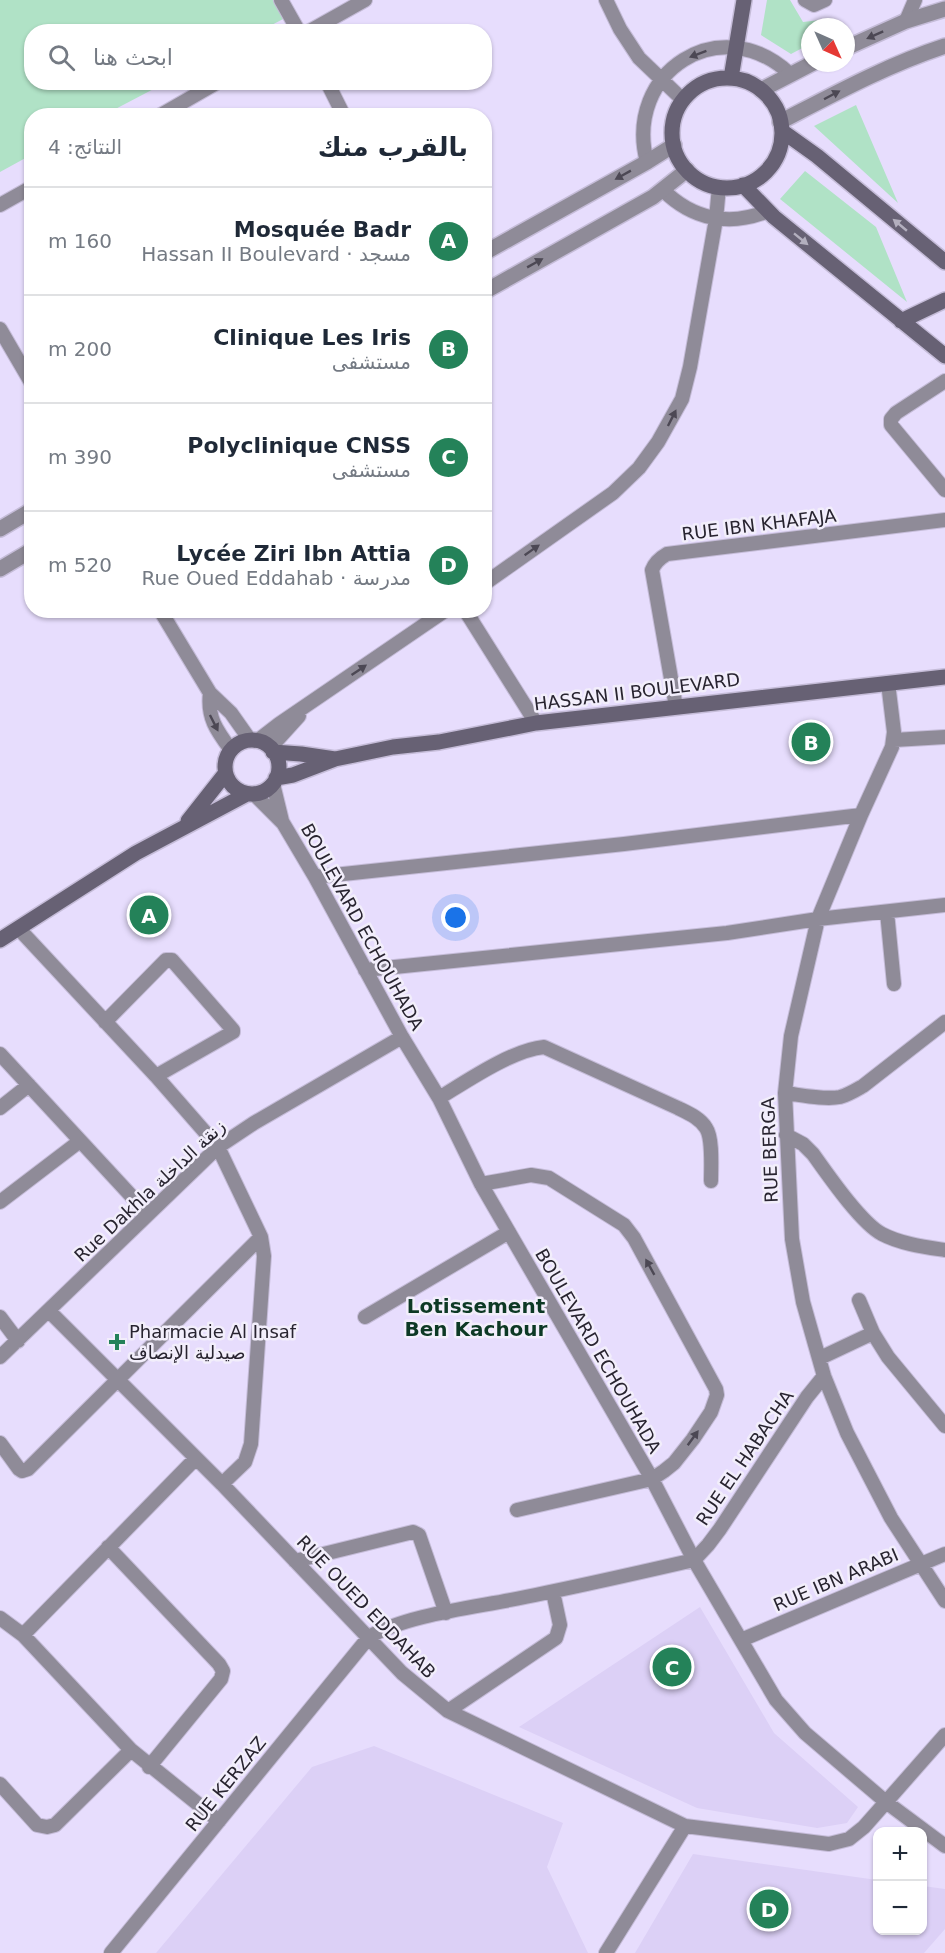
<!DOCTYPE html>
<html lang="ar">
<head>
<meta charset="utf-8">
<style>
  body { margin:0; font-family:"DejaVu Sans",Cairo,sans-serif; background:#f2f2f3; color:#1f2937; direction:rtl }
  .controls { position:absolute; right:18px; bottom:18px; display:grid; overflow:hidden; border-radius:12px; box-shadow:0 2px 4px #0004 }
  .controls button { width:54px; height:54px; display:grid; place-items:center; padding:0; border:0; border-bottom:2px solid #e0e1e3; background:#fff; color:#1f2937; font:30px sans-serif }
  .compass { position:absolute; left:801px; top:18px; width:54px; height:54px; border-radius:50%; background:#fff; box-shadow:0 2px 4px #0004; rotate:135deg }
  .you { position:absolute; left:456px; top:918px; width:21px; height:21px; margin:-15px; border:4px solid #fff; border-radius:50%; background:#1a73e8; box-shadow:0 0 0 9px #1a73e833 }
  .badge { display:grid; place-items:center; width:39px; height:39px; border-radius:50%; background:#248259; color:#fff; font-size:20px; font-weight:700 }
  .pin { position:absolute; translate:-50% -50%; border:3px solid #fff; box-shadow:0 2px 6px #0006 }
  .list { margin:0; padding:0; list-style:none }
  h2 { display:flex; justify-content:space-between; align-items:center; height:78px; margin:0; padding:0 24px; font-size:26px }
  h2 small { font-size:20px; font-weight:400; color:#747a83 }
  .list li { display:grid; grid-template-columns:39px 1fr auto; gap:18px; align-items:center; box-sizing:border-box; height:108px; padding:0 24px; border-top:2px solid #e0e1e3 }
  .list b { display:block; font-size:22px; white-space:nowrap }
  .list p { margin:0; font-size:20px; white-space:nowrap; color:#747a83 }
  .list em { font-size:20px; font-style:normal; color:#747a83 }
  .icon { flex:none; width:33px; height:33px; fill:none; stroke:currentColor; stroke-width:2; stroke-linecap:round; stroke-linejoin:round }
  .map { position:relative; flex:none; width:945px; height:1953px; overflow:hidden; direction:ltr }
  .search { position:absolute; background:#fff; box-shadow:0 2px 4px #0004; left:24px; top:24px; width:468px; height:66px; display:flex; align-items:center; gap:15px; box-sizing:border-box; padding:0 21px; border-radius:24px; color:#747a83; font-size:22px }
  .panel { position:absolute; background:#fff; box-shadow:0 2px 4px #0004; left:24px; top:108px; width:468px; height:510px; border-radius:24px; direction:rtl }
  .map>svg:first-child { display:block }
</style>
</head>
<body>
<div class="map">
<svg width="945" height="1953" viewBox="0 0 945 1953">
  <rect width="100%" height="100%" fill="#e7ddfd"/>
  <path fill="#dcd0f6" d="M 700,1607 L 774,1733 L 858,1807 L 847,1823 L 817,1828 L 697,1808 L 519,1727 Z
    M 374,1746 L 563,1823 L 547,1867 L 588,1953 L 156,1953 L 312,1767 Z
    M 693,1854 L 877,1880 L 878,1930 L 922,1930 L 923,1886 L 945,1889 L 945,1929 L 924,1953 L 635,1953 Z"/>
  <path fill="#b0e2c6" d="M 0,0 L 280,0 L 289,16 L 260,31 L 32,32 L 32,82 L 165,83 L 104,115 L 32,116 L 31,155 L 0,172 Z
    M 767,0 L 790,0 L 803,22 L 820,20 L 822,27 L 810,27 L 810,44 L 791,54 L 761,35 Z
    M 856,105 L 898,203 L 814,126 Z
    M 805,171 L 876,227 L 907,302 L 780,199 Z"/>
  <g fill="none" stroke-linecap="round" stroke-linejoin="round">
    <g stroke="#c5bcd8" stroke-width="16">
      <path id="minor" d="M 281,0 L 299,32
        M 606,0 L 620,29 L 639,58 L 683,100
        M 805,0 L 814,5 L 825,0
        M 906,21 L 915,0
        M 308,32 L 365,0
        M 327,82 L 344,116
        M 159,116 L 218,82
        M 647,162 C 623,72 721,9 790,74
        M 663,190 C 692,219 729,227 768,211
        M 0,205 L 32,187
        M 0,329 L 32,384
        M 945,381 L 896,413 L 891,419 L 891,425 L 945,490
        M 484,584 L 613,493 L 639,468 L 658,442 L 682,399 L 690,367 L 716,219 L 719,187
        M 160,610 L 210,693 L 231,713 L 250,740
        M 465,610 L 536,723
        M 888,683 L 894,732 L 892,747 L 861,815 L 818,919 L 791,1036 L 785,1093 L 792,1239 L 803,1302 L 824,1376 L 847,1433 L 891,1518 L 945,1601
        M 210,693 C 207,718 217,731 231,750
        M 676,707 L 652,570 C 655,562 660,558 667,554 L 945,520
        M 894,740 L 945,737
        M 257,741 L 279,724 L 446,610
        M 270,748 L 299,716
        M 273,784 L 282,821
        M 254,794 L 283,823 L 315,877 L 402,1037 L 439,1098 L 481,1184 L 652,1479 L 694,1560 L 776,1700 L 805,1733 L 886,1802 L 945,1846
        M 315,877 L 624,844 L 861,815
        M 887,912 L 894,984
        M 19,929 L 156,1076 L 218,1147 L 261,1237 L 264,1256 L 251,1444 L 245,1462 L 222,1484
        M 365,970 L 727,933 L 818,919 L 945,905
        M 105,1022 L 166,960 L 172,960 L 233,1030 L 233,1032 L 156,1076
        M 0,1054 L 148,1214
        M 785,1093 C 801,1095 825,1100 840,1097 C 848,1095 856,1090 863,1086 L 945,1022
        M 439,1098 C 467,1081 512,1050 544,1047 L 678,1108 C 688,1113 700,1118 706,1128 C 713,1138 711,1168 711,1181
        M 0,1108 L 29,1085
        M 786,1135 L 803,1144 L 813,1154 C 828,1175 861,1223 882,1234 C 901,1244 925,1247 945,1250
        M 481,1184 L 531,1175 L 549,1178 L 624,1225 L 634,1238 L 716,1389 L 717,1395 L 711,1412 L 693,1439 L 674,1463 L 664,1471 L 652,1479 L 517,1510
        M 0,1202 L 80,1141
        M 859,1300 L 873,1333 L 888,1357 L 945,1426
        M 49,1311 L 222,1484 L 402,1673 L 448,1711 L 685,1826 L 829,1844 L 849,1839 L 864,1827 L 945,1735
        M 0,1317 L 18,1341
        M 365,1317 L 509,1232
        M 0,1357 L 218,1147 L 254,1123 L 402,1037
        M 820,1358 L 873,1333
        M 0,1443 L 19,1469 L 22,1471 L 28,1469 L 261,1237
        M 108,1547 L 219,1664 L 223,1671 L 221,1679 L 149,1767
        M 295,1561 L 413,1532 L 419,1535 L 446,1613
        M 0,1618 L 23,1635 L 131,1750 L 219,1821
        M 23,1635 L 196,1458
        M 741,1640 L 945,1554
        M 448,1711 L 556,1638 L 560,1625 L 553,1592
        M 0,1784 L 37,1825 L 47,1827 L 55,1825 L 131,1750
        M 111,1953 L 369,1637 C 404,1616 469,1608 510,1600 C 572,1588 633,1574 694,1560 L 708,1545 L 720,1529 L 807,1397 L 824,1376
        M 606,1953 L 685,1826"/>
    </g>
    <g stroke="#c5bcd8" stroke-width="18">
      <path id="tertiary" d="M 846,48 L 906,21 L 945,9
        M 761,90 L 813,63
        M 780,122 C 834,94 887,65 945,46
        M 484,253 L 647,162 L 674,145
        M 484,292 L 653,197 L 687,170
        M 0,529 L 32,510
        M 0,569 L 32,550"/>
    </g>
    <g stroke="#c5bcd8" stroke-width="18">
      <path id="secondary" d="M 731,78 L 744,0
        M672 133a55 55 0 1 1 110 0a55 55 0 1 1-110 0Z
        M 782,131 L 817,156 L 945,262
        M 743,185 L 774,217 L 945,356
        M 901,321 L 945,300
        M225 767a27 27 0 1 1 54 0a27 27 0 1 1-54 0Z
        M 273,752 L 301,754 L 335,759
        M 276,778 L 293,775 L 335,759 L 393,747 L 439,742 L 536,723 L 945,677
        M 188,821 L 225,774
        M 0,940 L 136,853 L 247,794"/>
    </g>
    <use href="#minor" stroke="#8f8b98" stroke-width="14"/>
    <use href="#tertiary" stroke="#8f8b98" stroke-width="15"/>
    <use href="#secondary" stroke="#676174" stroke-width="15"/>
  </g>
  <defs><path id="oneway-solid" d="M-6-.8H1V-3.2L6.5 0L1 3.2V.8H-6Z" transform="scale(1.5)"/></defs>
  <g fill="#4c4854">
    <use href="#oneway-solid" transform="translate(875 35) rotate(156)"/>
    <use href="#oneway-solid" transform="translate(698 54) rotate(159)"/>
    <use href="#oneway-solid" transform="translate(832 95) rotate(-28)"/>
    <use href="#oneway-solid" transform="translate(623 175) rotate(151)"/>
    <use href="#oneway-solid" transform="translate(535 263) rotate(-29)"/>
    <use href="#oneway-solid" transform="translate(672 418) rotate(-63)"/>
    <use href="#oneway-solid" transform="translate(532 550) rotate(-35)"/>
    <use href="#oneway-solid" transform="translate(359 670) rotate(-34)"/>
    <use href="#oneway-solid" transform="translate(214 723) rotate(63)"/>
    <use href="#oneway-solid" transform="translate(650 1267) rotate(-119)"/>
    <use href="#oneway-solid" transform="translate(693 1438) rotate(-54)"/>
  </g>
  <g fill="#b3afbe">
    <use href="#oneway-solid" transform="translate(900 225) rotate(-140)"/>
    <use href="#oneway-solid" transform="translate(801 239) rotate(39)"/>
  </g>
  <path fill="#248259" stroke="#f2eefb" stroke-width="2" d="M114 1333h6v6h6v6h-6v6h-6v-6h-6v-6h6z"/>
  <g text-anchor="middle" stroke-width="5" stroke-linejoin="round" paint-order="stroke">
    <g font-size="18" fill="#282430" stroke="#f2eefb">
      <text transform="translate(759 525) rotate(-7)" y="6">RUE IBN KHAFAJA</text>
      <text transform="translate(637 692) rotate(-7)" y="6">HASSAN II BOULEVARD</text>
      <text transform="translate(362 927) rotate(61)" y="6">BOULEVARD ECHOUHADA</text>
      <text transform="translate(770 1150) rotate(-92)" y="6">RUE BERGA</text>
      <text transform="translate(150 1191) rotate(-43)" y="6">Rue Dakhla زنقة الداخلة</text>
      <text transform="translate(598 1351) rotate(60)" y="6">BOULEVARD ECHOUHADA</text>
      <text transform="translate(745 1458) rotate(-56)" y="6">RUE EL HABACHA</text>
      <text transform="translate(836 1580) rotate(-23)" y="6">RUE IBN ARABI</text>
      <text transform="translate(366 1607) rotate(46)" y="6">RUE OUED EDDAHAB</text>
      <text transform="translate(226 1784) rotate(-51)" y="6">RUE KERZAZ</text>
    </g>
    <g font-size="18" fill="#282430" stroke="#f2eefb" text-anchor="start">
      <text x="129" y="1338">Pharmacie Al Insaf<tspan x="129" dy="21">صيدلية الإنصاف</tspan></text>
    </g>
    <g font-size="20" font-weight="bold" fill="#0d3925" stroke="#f2eefb">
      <text x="476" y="1313">Lotissement<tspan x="476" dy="23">Ben Kachour</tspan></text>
    </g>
  </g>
</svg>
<div class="controls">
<button>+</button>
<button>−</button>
</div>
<svg class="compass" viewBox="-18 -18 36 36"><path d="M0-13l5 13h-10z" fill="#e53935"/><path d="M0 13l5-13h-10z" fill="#747a83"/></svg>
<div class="you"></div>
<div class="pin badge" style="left:149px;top:915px">A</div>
<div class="pin badge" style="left:811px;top:742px">B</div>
<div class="pin badge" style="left:672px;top:1667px">C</div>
<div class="pin badge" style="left:769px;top:1909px">D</div>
<div class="search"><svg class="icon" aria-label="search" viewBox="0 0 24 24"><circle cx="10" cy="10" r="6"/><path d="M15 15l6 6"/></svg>ابحث هنا</div>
<section class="panel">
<h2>بالقرب منك<small>النتائج: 4</small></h2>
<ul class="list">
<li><span class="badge">A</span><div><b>Mosquée Badr</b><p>مسجد · Hassan II Boulevard</p></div><em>160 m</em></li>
<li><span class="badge">B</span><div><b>Clinique Les Iris</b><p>مستشفى</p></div><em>200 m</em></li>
<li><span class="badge">C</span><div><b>Polyclinique CNSS</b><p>مستشفى</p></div><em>390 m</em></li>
<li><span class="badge">D</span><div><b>Lycée Ziri Ibn Attia</b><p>مدرسة · Rue Oued Eddahab</p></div><em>520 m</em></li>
</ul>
</section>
</div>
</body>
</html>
